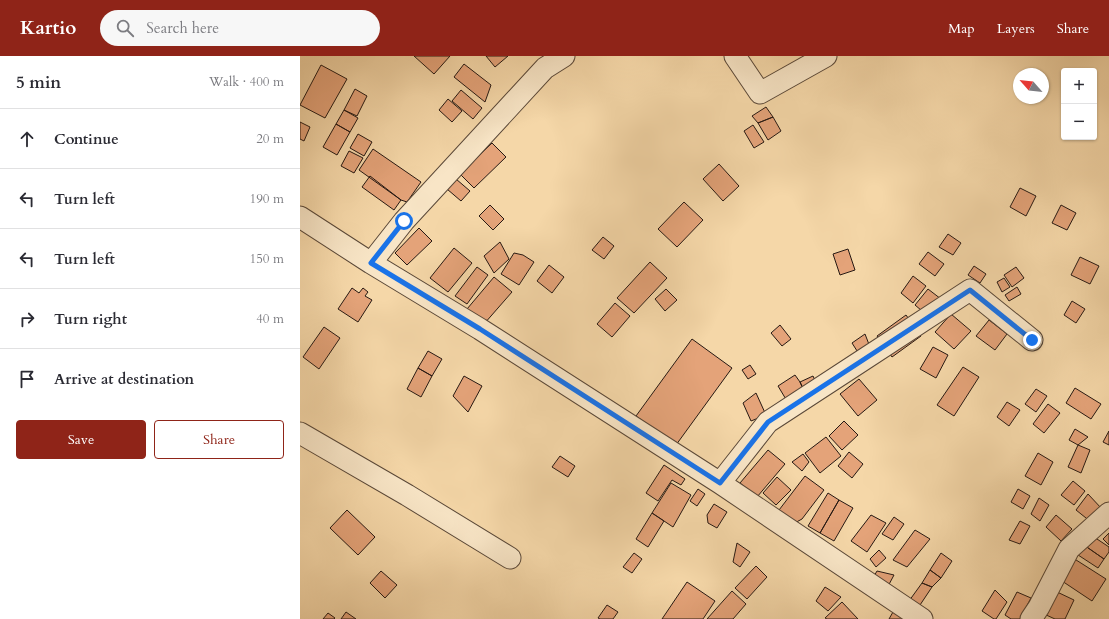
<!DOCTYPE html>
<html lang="en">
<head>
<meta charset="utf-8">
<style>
  body { margin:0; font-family:Cardo,serif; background:#f7f7f7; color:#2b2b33 }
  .controls { position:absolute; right:12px; top:12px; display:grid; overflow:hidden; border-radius:4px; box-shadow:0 1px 3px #0004 }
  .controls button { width:36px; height:36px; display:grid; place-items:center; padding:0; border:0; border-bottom:1px solid #e1e1e2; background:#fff; color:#2b2b33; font:20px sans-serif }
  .compass { position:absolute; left:713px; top:12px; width:36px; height:36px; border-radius:50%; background:#fff; box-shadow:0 1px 3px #0004; rotate:297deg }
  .stop { position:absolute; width:12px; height:12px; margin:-9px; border:3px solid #1a73e8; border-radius:50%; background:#fff }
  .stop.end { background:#1a73e8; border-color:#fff; box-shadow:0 1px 4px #0008 }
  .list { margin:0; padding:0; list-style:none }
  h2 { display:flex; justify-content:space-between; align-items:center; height:52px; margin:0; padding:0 16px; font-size:17px }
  h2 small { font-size:13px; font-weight:400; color:#7c7c81 }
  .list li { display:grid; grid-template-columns:26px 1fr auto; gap:12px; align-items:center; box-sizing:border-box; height:60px; padding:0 16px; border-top:1px solid #e1e1e2 }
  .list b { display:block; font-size:15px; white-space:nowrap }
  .list em { font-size:13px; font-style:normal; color:#7c7c81 }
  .actions { display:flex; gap:8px; padding:12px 16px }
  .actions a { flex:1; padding:9px 0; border:1px solid #8f2418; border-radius:4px; text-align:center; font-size:14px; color:#8f2418 }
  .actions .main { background:#8f2418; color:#fff }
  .icon { flex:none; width:22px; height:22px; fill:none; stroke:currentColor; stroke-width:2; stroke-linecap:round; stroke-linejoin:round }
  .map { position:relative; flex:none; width:809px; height:563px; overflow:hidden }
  header { display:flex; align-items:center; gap:24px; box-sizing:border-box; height:56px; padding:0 20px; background:#8f2418; color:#fff }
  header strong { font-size:19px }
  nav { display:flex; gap:22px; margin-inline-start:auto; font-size:14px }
  .search { width:280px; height:36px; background:#f7f7f7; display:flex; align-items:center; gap:10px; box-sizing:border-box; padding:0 14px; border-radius:22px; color:#7c7c81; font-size:15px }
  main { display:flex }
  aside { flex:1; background:#fff }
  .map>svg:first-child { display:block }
</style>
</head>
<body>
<header>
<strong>Kartio</strong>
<div class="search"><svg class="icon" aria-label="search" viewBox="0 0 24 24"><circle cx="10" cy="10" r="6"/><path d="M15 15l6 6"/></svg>Search here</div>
<nav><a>Map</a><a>Layers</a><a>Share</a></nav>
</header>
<main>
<aside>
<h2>5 min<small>Walk · 400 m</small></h2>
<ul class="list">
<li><svg class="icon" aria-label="ahead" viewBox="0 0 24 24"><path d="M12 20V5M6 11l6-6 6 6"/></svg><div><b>Continue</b></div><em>20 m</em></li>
<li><svg class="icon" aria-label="left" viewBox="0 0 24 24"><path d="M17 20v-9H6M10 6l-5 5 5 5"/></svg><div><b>Turn left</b></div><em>190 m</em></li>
<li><svg class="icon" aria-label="left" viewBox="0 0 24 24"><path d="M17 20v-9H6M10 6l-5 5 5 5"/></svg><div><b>Turn left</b></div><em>150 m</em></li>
<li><svg class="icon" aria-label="right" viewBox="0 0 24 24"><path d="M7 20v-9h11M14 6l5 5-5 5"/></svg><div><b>Turn right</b></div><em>40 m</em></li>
<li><svg class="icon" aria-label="arrive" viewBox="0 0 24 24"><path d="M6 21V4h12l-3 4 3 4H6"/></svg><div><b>Arrive at destination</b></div></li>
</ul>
<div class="actions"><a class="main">Save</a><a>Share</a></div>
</aside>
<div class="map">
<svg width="809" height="563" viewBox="0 0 809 563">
  <rect width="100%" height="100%" fill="#f5d7a8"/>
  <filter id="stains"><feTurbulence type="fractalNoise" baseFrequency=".005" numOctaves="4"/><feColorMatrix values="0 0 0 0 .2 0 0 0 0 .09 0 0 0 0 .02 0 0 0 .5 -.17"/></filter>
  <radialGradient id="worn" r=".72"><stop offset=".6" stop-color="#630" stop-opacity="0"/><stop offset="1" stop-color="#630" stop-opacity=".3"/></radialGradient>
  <path fill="#e4a379" stroke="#261913" d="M 114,0 L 150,0 L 134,18 Z
    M 186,0 L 208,0 L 195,11 Z
    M 164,8 L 191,29 L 185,46 L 154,21 Z
    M 21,9 L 47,23 L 25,62 L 0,49 Z
    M 55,33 L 67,40 L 57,60 L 44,54 Z
    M 161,34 L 182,52 L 173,63 L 152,45 Z
    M 148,43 L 162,55 L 152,66 L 139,54 Z
    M 466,51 L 473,61 L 458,67 L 452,60 Z
    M 44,54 L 58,62 L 50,76 L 36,68 Z
    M 473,61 L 481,75 L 468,84 L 458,67 Z
    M 0,66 L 10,71 L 4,85 L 0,83 Z
    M 36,68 L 50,76 L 37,99 L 23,91 Z
    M 453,69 L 464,86 L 454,92 L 444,75 Z
    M 58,78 L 72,86 L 64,100 L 50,92 Z
    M 192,87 L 206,101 L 174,132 L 160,118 Z
    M 73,93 L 121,126 L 107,146 L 101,144 L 59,114 Z
    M 49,95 L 63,102 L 54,117 L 41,110 Z
    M 419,108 L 439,130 L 423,145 L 403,123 Z
    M 70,120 L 101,144 L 94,154 L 62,131 Z
    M 156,123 L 170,135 L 161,145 L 147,133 Z
    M 720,132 L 736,140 L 726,160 L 710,151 Z
    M 384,146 L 403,164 L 377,191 L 358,173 Z
    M 190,149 L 204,163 L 193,174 L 179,160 Z
    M 761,149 L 776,157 L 767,174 L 752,167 Z
    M 119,172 L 132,185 L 107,209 L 95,197 Z
    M 648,178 L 661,187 L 653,199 L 639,191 Z
    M 303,181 L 314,190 L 304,203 L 292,194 Z
    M 200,186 L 209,203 L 194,217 L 184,200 Z
    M 154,192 L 172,207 L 148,236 L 130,222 Z
    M 548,193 L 555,214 L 540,219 L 533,198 Z
    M 628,196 L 644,208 L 635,220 L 619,208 Z
    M 214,197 L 223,199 L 234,206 L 219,229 L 201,218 Z
    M 780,201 L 799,210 L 790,228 L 771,219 Z
    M 350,206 L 367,222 L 334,257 L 317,242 Z
    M 249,209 L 264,221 L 252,237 L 237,225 Z
    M 674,210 L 686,218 L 680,227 L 668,219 Z
    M 177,211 L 188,219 L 167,248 L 155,240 Z
    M 716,211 L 724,222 L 712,231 L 704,219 Z
    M 613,220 L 626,230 L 613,247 L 601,237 Z
    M 194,221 L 212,236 L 184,268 L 167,253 Z
    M 704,222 L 710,231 L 702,236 L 697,226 Z
    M 717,231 L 721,238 L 709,245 L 705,239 Z
    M 52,232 L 59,237 L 63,232 L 68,236 L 65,240 L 72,244 L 58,266 L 38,253 Z
    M 366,233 L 377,244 L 365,255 L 355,243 Z
    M 628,233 L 641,243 L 628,260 L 615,249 Z
    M 772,245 L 785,253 L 776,267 L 764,259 Z
    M 315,247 L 330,260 L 312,281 L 297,268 Z
    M 651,258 L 671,275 L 654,293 L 635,276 Z
    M 606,259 L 621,280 L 592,301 L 577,280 Z
    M 689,264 L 707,278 L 695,294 L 676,280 Z
    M 480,269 L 491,283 L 482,290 L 471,277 Z
    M 24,271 L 40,282 L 19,313 L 3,301 Z
    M 565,278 L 570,291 L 559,298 L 552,287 Z
    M 392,283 L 432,312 L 376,389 L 336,360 Z
    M 633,291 L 648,299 L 636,322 L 620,313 Z
    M 128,295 L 142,303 L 132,320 L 118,312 Z
    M 450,309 L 456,318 L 448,323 L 442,314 Z
    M 663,311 L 679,321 L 654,360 L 637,349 Z
    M 118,312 L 132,320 L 121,341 L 107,333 Z
    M 495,319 L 500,326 L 507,341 L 490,350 L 478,330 Z
    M 164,320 L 182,330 L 168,356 L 153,340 Z
    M 513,320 L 520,335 L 507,341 L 500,326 Z
    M 559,323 L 577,344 L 558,360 L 540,338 Z
    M 775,332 L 801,348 L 791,363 L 766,347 Z
    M 736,333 L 747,340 L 736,356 L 725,348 Z
    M 456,337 L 466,359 L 451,365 L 443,347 Z
    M 707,346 L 720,354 L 709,370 L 697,361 Z
    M 748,348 L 760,357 L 744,377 L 733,368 Z
    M 544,365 L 558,379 L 542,394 L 529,380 Z
    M 775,373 L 788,381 L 778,389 L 769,384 Z
    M 809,375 L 809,389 L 803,386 Z
    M 526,381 L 541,400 L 520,417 L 505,397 Z
    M 778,389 L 790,394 L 781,417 L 768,411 Z
    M 468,394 L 485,408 L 457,441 L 440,427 Z
    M 549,396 L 563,408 L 552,422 L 538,410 Z
    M 738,397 L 753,406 L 741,429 L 725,420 Z
    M 503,398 L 509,406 L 502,415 L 492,406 Z
    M 260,400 L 275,410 L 268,421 L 252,411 Z
    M 364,409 L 385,423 L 381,429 L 372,424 L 358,445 L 346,437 Z
    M 505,420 L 524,434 L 502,463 L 491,469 L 476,458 Z
    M 477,421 L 491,434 L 476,449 L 463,437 Z
    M 773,425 L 785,435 L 774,449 L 761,439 Z
    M 371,427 L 391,439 L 373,471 L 352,457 Z
    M 398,433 L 405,438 L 397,450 L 390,445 Z
    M 718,433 L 730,440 L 723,453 L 711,446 Z
    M 528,437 L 539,444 L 520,477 L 508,470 Z
    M 788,438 L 802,453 L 791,466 L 776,454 Z
    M 739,442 L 749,449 L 740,465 L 731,458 Z
    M 539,444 L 553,452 L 534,485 L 520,477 Z
    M 414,448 L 427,456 L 417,472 L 408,467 L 407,459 Z
    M 47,454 L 75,481 L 58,499 L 30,472 Z
    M 352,457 L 364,465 L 348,491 L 336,483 Z
    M 571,459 L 586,467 L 567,496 L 551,485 Z
    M 756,459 L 772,473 L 761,485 L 746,471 Z
    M 594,461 L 604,468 L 593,484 L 582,478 Z
    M 720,465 L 730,470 L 720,488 L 709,484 Z
    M 615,474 L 630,483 L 607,511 L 593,504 Z
    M 788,477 L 809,491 L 809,496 L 804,503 L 781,487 Z
    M 809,477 L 809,489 L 803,483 Z
    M 437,487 L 450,496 L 440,511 L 433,506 Z
    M 781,487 L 804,503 L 798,512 L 775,497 Z
    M 579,494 L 586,502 L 576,511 L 570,503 Z
    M 334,497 L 342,503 L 332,517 L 323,511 Z
    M 641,497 L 652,505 L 641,522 L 630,514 Z
    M 773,502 L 806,523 L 792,545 L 759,523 Z
    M 456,510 L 467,521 L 447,543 L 435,532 Z
    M 630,514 L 641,522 L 632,531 L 622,527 Z
    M 81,515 L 97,529 L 85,542 L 70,527 Z
    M 577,515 L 594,519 L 586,534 L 570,527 Z
    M 387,526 L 415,545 L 403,563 L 362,563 Z
    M 622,527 L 632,531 L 620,549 L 609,545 Z
    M 525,531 L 541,541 L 528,555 L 516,545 Z
    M 695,534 L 707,546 L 696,563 L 694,563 L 682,555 Z
    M 432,535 L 446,548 L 433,563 L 407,563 Z
    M 755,535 L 774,544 L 765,563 L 755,563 L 744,558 Z
    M 717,536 L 731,542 L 720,563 L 711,563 L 705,559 Z
    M 542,546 L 558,563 L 527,563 L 525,562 Z
    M 307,549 L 318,556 L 313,563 L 300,563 L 298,562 Z
    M 46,556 L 56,563 L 41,563 Z
    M 593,556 L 603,563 L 589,563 Z
    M 28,557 L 35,562 L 34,563 L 23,563 Z"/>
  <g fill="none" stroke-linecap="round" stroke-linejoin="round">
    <g stroke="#5a4838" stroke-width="23">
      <path id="minor" d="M 435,0 L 460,37 L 526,0
        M 0,161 L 71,207 L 180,273 L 420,427 L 622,563
        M 71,207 L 104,165 L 245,12 L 264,0
        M 0,377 L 107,439 L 210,502
        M 420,427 L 468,366 L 563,304 L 670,234 L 732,284
        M 731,563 L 739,551 L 769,493 L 809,457"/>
    </g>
    <use href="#minor" stroke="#f8e5c6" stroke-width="21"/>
  </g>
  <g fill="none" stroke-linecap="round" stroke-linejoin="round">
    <path stroke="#1a73e8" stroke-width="5" d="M 104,165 L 71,207 L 180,273 L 420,427 L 468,366 L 563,304 L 670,234 L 732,284"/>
  </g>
  <rect width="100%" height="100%" filter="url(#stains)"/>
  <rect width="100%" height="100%" fill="url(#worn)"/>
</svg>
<div class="controls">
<button>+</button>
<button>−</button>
</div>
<svg class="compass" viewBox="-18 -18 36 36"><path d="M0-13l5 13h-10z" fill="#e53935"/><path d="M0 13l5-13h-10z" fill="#7c7c81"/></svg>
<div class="stop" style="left:104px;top:165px"></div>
<div class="stop end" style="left:732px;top:284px"></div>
</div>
</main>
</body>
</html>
